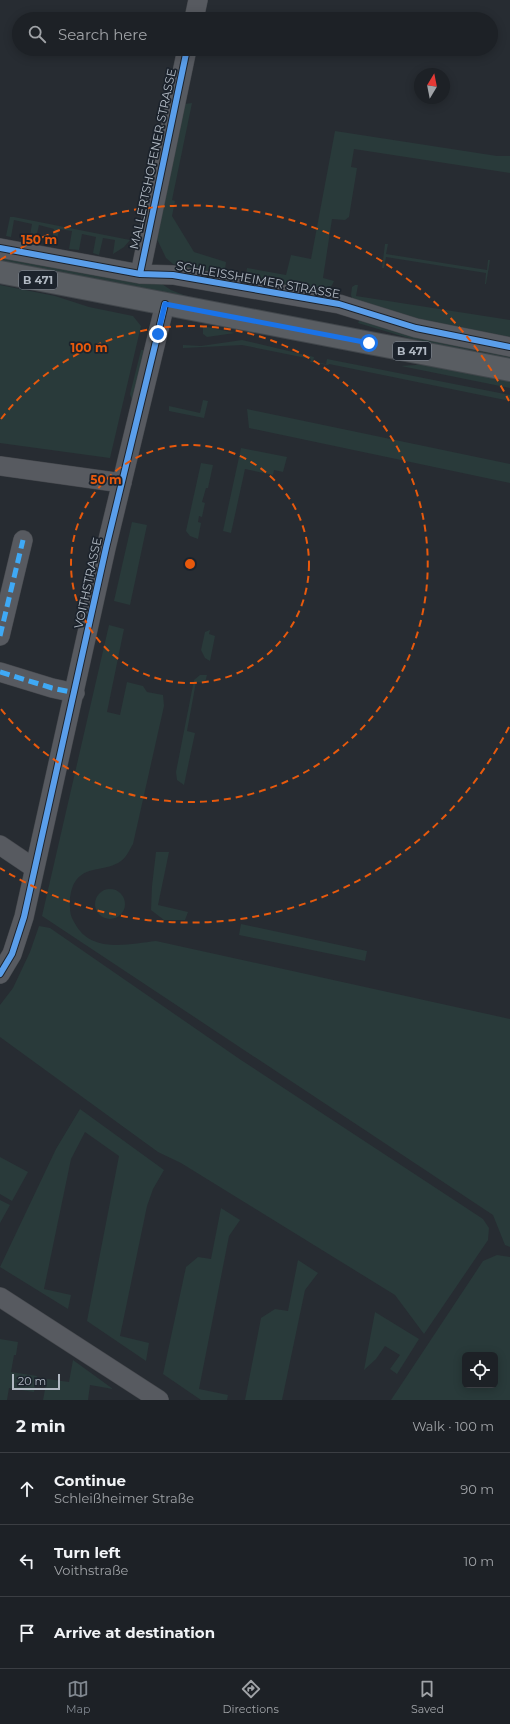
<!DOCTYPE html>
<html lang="en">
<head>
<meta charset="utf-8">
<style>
  body { margin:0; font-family:Montserrat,sans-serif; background:#2a2e32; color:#f1f3f6 }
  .controls { position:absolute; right:12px; bottom:12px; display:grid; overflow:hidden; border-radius:6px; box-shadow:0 2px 10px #0003 }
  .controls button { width:36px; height:36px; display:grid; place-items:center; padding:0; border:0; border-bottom:1px solid #3b3e43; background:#1d2126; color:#f1f3f6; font:20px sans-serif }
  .compass { position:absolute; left:414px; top:68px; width:36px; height:36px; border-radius:50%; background:#1d2126; box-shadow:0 2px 10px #0003; rotate:10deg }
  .scale { position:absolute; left:12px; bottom:10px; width:48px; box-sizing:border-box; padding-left:4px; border:2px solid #b1b9c3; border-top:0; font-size:11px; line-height:14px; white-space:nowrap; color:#b1b9c3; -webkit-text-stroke:3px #1c232c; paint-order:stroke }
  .stop { position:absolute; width:12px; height:12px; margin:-9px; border:3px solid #1a73e8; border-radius:50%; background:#fff }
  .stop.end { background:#1a73e8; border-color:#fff; box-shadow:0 1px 4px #0008 }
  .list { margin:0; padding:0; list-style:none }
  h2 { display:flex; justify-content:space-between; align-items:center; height:52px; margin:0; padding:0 16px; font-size:17px }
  h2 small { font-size:13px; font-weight:400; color:#a0a3a7 }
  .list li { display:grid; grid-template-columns:26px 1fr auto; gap:12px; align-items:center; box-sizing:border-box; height:72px; padding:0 16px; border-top:1px solid #3b3e43 }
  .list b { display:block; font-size:15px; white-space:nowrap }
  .list p { margin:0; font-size:13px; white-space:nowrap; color:#a0a3a7 }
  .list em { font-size:13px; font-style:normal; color:#a0a3a7 }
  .icon { flex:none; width:22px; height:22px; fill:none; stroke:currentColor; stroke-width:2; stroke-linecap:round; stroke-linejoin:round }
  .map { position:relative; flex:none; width:510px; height:1400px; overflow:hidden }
  .search { position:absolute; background:#1d2126; box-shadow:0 2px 10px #0003; left:12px; right:12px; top:12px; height:44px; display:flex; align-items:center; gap:10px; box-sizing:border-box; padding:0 14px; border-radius:22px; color:#a0a3a7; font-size:15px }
  .sheet { height:268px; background:#1d2126 }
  nav { display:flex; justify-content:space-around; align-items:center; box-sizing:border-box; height:56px; border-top:1px solid #3b3e43; background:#1d2126; font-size:11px; color:#a0a3a7 }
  nav a { display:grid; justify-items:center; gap:2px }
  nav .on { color:#818890 }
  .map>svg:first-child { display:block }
</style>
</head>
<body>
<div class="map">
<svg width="510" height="1400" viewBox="0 0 510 1400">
  <rect width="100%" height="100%" fill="#272c32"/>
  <path fill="#293a3a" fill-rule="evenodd" d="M 192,103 L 172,200 L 175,201 L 172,216 L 194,252 L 226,262 L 225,270 L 219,273 L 183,268 L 173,264 L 166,258 L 157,239 L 185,104 Z
    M 335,131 L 497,156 L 510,156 L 510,173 L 354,149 L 351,167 L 357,168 L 349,217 L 345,220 L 332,219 L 323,278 L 334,281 C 331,288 328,291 320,292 L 250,279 L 246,274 L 247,268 L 286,275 L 291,255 L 311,259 Z
    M 10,217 L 14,217 L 130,240 L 124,247 L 113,254 L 115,240 L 103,238 L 99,255 L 93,253 L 96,237 L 82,234 L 79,250 L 69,249 L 72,231 L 59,229 L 56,246 L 51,245 L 54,229 L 39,225 L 35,242 L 29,241 L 32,224 L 14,220 L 11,237 L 6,236 Z
    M 385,244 L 388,244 L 386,254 L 487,270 L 488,260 L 490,260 L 486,284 L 485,284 L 486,273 L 386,257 L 384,268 L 382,268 Z
    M 0,256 L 162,284 L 171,290 L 196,300 L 0,263 Z
    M 0,285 L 55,296 L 89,307 L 133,316 L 141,326 L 110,458 L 0,443 Z
    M 355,285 L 358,285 L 356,296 L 510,320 L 510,340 L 380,312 L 352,298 L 351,295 L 352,287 Z
    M 360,319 L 510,355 L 510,361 L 432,345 L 358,323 Z
    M 203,326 L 235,333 L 207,337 L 203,334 Z
    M 242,340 L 314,357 L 313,362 L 326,364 L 327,359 L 510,395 L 510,401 L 329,364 L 328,365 L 310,362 L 311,359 L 242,345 L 183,348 L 183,345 L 201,346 Z
    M 141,350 L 146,350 L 132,401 L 130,394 Z
    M 429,364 L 510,380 L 510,388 L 401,366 Z
    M 203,400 L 208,401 L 204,418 L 169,411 L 169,406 L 200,413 Z
    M 247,409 L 510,464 L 510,483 L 249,428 Z
    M 241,448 L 287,457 L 283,472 L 274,470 L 273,475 L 245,469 L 231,533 L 223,531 Z
    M 201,463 L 213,465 L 208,488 L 206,488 L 202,502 L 205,503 L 202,517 L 199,516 L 198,522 L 201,523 L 198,539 L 190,536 L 186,531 Z
    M 132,522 L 147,525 L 130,605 L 114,601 Z
    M 109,625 L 124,629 L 107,712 L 120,715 L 127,682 L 143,686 L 147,692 L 163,695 L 164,706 L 133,844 C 130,849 126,858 121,861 C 108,871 88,866 77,879 C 71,886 69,899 70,908 C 70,916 73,920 77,927 C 94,953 130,944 156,941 L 510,1019 L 510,1247 L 505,1245 L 493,1215 L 42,916 Z
    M 210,630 L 209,634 L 215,636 L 210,661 L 205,658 L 201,650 L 205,632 Z
    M 200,675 L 207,675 L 205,683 L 196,682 L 187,731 L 195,733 L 184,785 L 177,780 L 176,772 L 194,680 Z
    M 156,852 L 169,852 L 158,905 L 188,912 L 185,920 L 164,920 L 151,910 L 152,886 Z
    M95 904a15 15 0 1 1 30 0a15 15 0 1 1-30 0Z
    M 241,924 L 367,951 L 365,961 L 239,935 Z
    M 39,926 L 50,928 L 241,1060 L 483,1219 L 489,1228 L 488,1240 L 424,1334 L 395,1295 L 181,1163 L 158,1152 L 0,1037 L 0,1005 L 13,988 L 30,952 Z
    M 80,1109 L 164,1170 L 153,1189 L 147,1206 L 120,1336 L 149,1343 L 146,1361 L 87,1321 L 119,1156 L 85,1132 L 71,1159 L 44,1289 L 71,1295 L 68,1309 L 0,1267 L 56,1149 Z
    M 0,1157 L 28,1172 L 12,1201 L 0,1194 Z
    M 0,1200 L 10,1205 L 0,1223 Z
    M 221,1208 L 240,1220 L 229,1236 L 199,1389 L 228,1395 L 227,1400 L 201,1400 L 163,1374 L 186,1267 L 198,1257 L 211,1259 Z
    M 497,1255 L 510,1257 L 510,1400 L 391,1400 L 483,1261 ZM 465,1355 L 495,1355 L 495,1385 L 465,1385 Z
    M 298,1260 L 318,1273 L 305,1290 L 282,1400 L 245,1400 L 261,1318 L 275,1309 L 288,1311 Z
    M 375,1312 L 419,1339 L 397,1374 L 390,1369 L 400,1355 L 385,1346 L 376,1359 L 364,1370 Z
    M 0,1339 L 18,1342 L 16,1355 L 14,1355 L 11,1372 L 37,1376 L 34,1392 L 9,1388 L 7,1400 L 0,1400 Z
    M 73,1360 L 113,1389 L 90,1385 L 88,1400 L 43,1400 L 47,1379 L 69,1382 Z"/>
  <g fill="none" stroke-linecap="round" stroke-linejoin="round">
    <g stroke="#45484d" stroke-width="20">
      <path id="minor" d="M 194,19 L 198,0
        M 0,248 L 140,274 L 173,275 L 339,304 L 416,328 L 510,347
        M 140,274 L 187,49
        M 0,466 L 122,483
        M 0,636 L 23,540
        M 0,672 L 52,688 L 75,693
        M 0,845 L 34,868
        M 0,974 L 12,954 L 24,917 L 106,548 L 165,304
        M 0,1297 L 159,1400"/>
    </g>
    <g stroke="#42474c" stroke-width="24">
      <path id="major" d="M 0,272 L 510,370"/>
    </g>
    <use href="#minor" stroke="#575a60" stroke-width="19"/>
    <use href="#major" stroke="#595d62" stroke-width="22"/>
    <path stroke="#3fa9f5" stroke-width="5" stroke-dasharray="10 5" stroke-linecap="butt" d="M 0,636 L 23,540
      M 0,672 L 52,688 L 75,693"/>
    <g stroke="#1c232c" stroke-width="8">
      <path id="cycleway" d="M 0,248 L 140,274 L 173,275 L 339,304 L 416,328 L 510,347
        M 140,274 L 187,49
        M 0,974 L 12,954 L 24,917 L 106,548 L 165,304"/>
    </g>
    <use href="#cycleway" stroke="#5a9eea" stroke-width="6"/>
  </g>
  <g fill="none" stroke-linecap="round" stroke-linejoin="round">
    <path stroke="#1a73e8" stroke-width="5" d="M 158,334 L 165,304 L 369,343"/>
  </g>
  <g fill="none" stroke="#e8590c" stroke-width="2" stroke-dasharray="7 5">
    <circle cx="190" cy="564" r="119"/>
    <path d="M1 419A238 238 0 1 1 1 709"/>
    <path d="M509 727A358 358 0 0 1 0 868M0 260A358 358 0 0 1 509 401"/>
  </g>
  <g text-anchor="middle" stroke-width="3.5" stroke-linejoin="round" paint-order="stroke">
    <g fill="#1c232c" stroke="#848c96" stroke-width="1">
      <rect x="19" y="271" width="38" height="18" rx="3"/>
      <rect x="393" y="342" width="38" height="18" rx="3"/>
    </g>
    <g font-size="11" font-weight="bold" fill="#b1b9c3">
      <text x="38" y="284">B 471</text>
      <text x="412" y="355">B 471</text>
    </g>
    <g font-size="12" fill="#b1b9c3" stroke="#1c232c">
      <text transform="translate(153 159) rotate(-78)" y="4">MALLERTSHOFENER STRASSE</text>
      <text transform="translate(258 280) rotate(10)" y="4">SCHLEISSHEIMER STRASSE</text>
      <text transform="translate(88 583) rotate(-78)" y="4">VOITHSTRASSE</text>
    </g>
  </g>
  <circle cx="190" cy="564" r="6" fill="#e8590c" stroke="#1c232c" stroke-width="2"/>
  <g font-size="12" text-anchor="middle" font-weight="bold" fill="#e8590c" stroke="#1c232c" stroke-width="3.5" stroke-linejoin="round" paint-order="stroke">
    <text x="39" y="244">150 m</text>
    <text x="89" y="352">100 m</text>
    <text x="106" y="484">50 m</text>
  </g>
</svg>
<div class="controls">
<button><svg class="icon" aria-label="locate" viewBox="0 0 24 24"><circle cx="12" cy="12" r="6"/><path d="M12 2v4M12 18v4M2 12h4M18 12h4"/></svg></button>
</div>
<svg class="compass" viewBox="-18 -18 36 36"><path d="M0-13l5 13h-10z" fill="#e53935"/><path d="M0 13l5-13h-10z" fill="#a0a3a7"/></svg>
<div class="scale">20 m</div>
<div class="stop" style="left:369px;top:343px"></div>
<div class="stop end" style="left:158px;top:334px"></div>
<div class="search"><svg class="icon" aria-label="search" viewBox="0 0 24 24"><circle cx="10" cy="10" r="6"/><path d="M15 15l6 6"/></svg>Search here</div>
</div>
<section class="sheet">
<h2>2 min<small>Walk · 100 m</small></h2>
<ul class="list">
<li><svg class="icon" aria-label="ahead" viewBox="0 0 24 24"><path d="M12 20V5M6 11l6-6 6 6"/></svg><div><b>Continue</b><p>Schleißheimer Straße</p></div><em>90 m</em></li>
<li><svg class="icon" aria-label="left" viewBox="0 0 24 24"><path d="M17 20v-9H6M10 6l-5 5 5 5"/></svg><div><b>Turn left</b><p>Voithstraße</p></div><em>10 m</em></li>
<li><svg class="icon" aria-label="arrive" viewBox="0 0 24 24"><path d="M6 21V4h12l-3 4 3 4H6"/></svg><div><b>Arrive at destination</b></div></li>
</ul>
</section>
<nav>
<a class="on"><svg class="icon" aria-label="map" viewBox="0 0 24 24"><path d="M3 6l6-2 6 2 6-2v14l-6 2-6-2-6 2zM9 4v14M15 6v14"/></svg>Map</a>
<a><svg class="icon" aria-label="directions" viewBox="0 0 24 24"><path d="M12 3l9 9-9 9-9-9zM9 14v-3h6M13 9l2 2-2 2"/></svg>Directions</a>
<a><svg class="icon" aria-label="saved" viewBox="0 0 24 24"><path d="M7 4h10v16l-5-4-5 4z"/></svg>Saved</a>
</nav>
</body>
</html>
